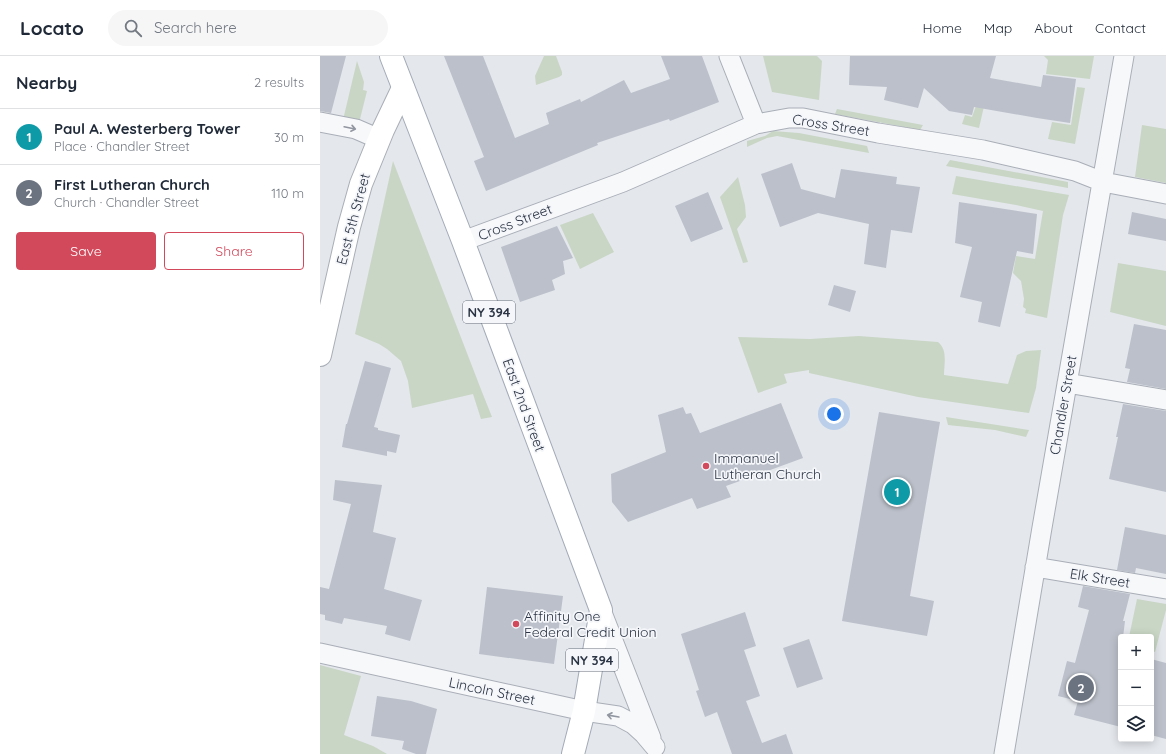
<!DOCTYPE html>
<html lang="en">
<head>
<meta charset="utf-8">
<style>
  body { margin:0; font-family:Quicksand,sans-serif; background:#f6f6f7; color:#1f2937 }
  .controls { position:absolute; right:12px; bottom:12px; display:grid; overflow:hidden; border-radius:4px; box-shadow:0 2px 10px #0003 }
  .controls button { width:36px; height:36px; display:grid; place-items:center; padding:0; border:0; border-bottom:1px solid #e0e1e3; background:#fff; color:#1f2937; font:20px sans-serif }
  .you { position:absolute; left:514px; top:358px; width:14px; height:14px; margin:-10px; border:3px solid #fff; border-radius:50%; background:#1a73e8; box-shadow:0 0 0 6px #1a73e833 }
  .badge { display:grid; place-items:center; width:26px; height:26px; border-radius:50%; background:#d1495b; color:#fff; font-size:13px; font-weight:700 }
  .pin { position:absolute; translate:-50% -50%; border:2px solid #fff; box-shadow:0 1px 4px #0006 }
  .list { margin:0; padding:0; list-style:none }
  h2 { display:flex; justify-content:space-between; align-items:center; height:52px; margin:0; padding:0 16px; font-size:17px }
  h2 small { font-size:13px; font-weight:400; color:#747a83 }
  .list li { display:grid; grid-template-columns:26px 1fr auto; gap:12px; align-items:center; box-sizing:border-box; height:56px; padding:0 16px; border-top:1px solid #e0e1e3 }
  .list b { display:block; font-size:15px; white-space:nowrap }
  .list p { margin:0; font-size:13px; white-space:nowrap; color:#747a83 }
  .list em { font-size:13px; font-style:normal; color:#747a83 }
  .actions { display:flex; gap:8px; padding:12px 16px }
  .actions a { flex:1; padding:9px 0; border:1px solid #d1495b; border-radius:4px; text-align:center; font-size:14px; color:#d1495b }
  .actions .main { background:#d1495b; color:#fff }
  .icon { flex:none; width:22px; height:22px; fill:none; stroke:currentColor; stroke-width:2; stroke-linecap:round; stroke-linejoin:round }
  .map { position:relative; flex:none; width:846px; height:698px; overflow:hidden }
  header { display:flex; align-items:center; gap:24px; box-sizing:border-box; height:56px; padding:0 20px; background:#fff; border-bottom:1px solid #e0e1e3 }
  header strong { font-size:19px }
  nav { display:flex; gap:22px; margin-inline-start:auto; font-size:14px }
  .search { width:280px; height:36px; background:#f6f6f7; display:flex; align-items:center; gap:10px; box-sizing:border-box; padding:0 14px; border-radius:22px; color:#747a83; font-size:15px }
  main { display:flex }
  aside { flex:1; background:#fff }
  .map>svg:first-child { display:block }
</style>
</head>
<body>
<header>
<strong>Locato</strong>
<div class="search"><svg class="icon" aria-label="search" viewBox="0 0 24 24"><circle cx="10" cy="10" r="6"/><path d="M15 15l6 6"/></svg>Search here</div>
<nav><a>Home</a><a>Map</a><a>About</a><a>Contact</a></nav>
</header>
<main>
<aside>
<h2>Nearby<small>2 results</small></h2>
<ul class="list">
<li><span class="badge" style="background:#0f9aa8">1</span><div><b>Paul A. Westerberg Tower</b><p>Place · Chandler Street</p></div><em>30 m</em></li>
<li><span class="badge" style="background:#6b7280">2</span><div><b>First Lutheran Church</b><p>Church · Chandler Street</p></div><em>110 m</em></li>
</ul>
<div class="actions"><a class="main">Save</a><a>Share</a></div>
</aside>
<div class="map">
<svg width="846" height="698" viewBox="0 0 846 698">
  <rect width="100%" height="100%" fill="#e4e7ec"/>
  <path fill="#c9d6c5" d="M 224,0 L 236,0 L 242,16 L 242,19 L 239,21 L 216,29 L 215,20 Z
    M 443,0 L 497,0 L 502,5 L 499,44 L 452,36 Z
    M 724,0 L 774,0 L 770,23 L 726,18 L 728,4 Z
    M 37,5 L 44,26 L 43,34 L 47,35 L 39,67 L 23,64 Z
    M 663,30 L 668,33 L 659,72 L 642,68 L 645,59 L 652,61 Z
    M 757,31 L 765,32 L 755,88 L 728,83 L 732,66 L 751,69 Z
    M 517,53 L 603,69 L 600,74 L 515,58 Z
    M 822,69 L 846,73 L 846,127 L 815,121 Z
    M 453,75 L 479,77 L 547,90 L 549,97 L 457,80 L 447,82 L 427,91 L 427,85 L 445,80 Z
    M 630,104 L 748,126 L 748,132 L 626,110 Z
    M 73,105 L 162,336 L 172,361 L 161,363 L 153,338 L 92,352 L 88,325 L 81,305 L 67,293 L 59,288 L 35,278 Z
    M 636,120 L 749,139 L 743,159 L 727,262 L 705,257 L 706,253 L 703,251 L 704,243 L 701,225 L 693,217 L 696,200 L 715,203 L 723,155 L 696,149 L 632,138 Z
    M 418,121 L 425,149 L 426,161 L 417,173 L 428,206 L 423,207 L 400,141 Z
    M 273,157 L 294,196 L 260,213 L 240,169 Z
    M 798,207 L 846,215 L 846,270 L 790,256 Z
    M 539,280 L 618,286 C 628,294 624,308 624,319 L 688,328 L 697,299 L 706,295 L 721,294 L 716,332 L 709,357 L 598,341 L 489,317 L 489,314 L 464,318 L 467,327 L 438,337 L 418,281 L 490,283 Z
    M 626,361 L 709,374 L 706,381 L 675,374 L 628,369 Z
    M 817,543 L 846,548 L 846,554 L 835,596 L 831,595 L 831,581 L 809,581 Z
    M 0,609 L 41,620 L 24,679 L 53,690 L 67,698 L 0,698 Z"/>
  <path fill="#bbc0ca" d="M 0,0 L 26,0 L 11,57 L 0,55 Z
    M 124,0 L 163,0 L 195,82 L 229,68 L 226,57 L 260,43 L 261,46 L 304,24 L 311,37 L 350,23 L 341,0 L 382,0 L 399,46 L 350,65 L 349,63 L 277,87 L 278,89 L 166,135 L 154,105 L 164,101 Z
    M 530,0 L 676,0 L 670,22 L 721,31 L 723,19 L 756,23 L 750,67 L 717,62 L 654,51 L 652,59 L 629,55 L 604,32 L 598,52 L 564,44 L 567,31 L 529,29 Z
    M 472,107 L 481,133 L 515,142 L 521,113 L 577,121 L 576,128 L 600,131 L 592,177 L 571,174 L 566,212 L 544,208 L 549,168 L 498,157 L 460,171 L 441,118 Z
    M 388,136 L 403,173 L 371,186 L 355,150 Z
    M 639,146 L 717,158 L 713,198 L 697,195 L 680,271 L 658,266 L 662,246 L 640,241 L 652,191 L 635,187 Z
    M 812,156 L 846,163 L 846,185 L 808,178 Z
    M 237,170 L 253,202 L 243,205 L 245,218 L 232,224 L 235,234 L 200,246 L 181,191 Z
    M 514,229 L 536,235 L 530,256 L 508,249 Z
    M 814,268 L 846,274 L 846,333 L 807,326 L 810,313 L 805,312 Z
    M 45,305 L 71,312 L 54,371 L 58,372 L 58,374 L 80,379 L 76,397 L 67,395 L 67,400 L 22,391 L 26,368 L 27,368 Z
    M 461,347 L 483,402 L 406,430 L 411,441 L 377,453 L 372,442 L 308,466 L 292,446 L 291,418 L 346,396 L 338,359 L 363,351 L 366,358 L 371,357 L 380,377 Z
    M 803,348 L 846,355 L 846,436 L 789,423 L 798,381 L 796,381 Z
    M 559,356 L 620,366 L 590,540 L 614,545 L 607,580 L 522,565 Z
    M 15,424 L 62,429 L 53,476 L 76,482 L 64,533 L 102,544 L 90,585 L 65,578 L 67,570 L 24,562 L 22,568 L 5,564 L 5,559 L 0,558 L 0,531 L 9,533 L 31,448 L 13,444 Z
    M 805,471 L 846,479 L 846,518 L 816,512 L 815,517 L 797,514 Z
    M 763,530 L 810,538 L 803,565 L 805,565 L 803,581 L 801,581 L 801,671 L 754,659 L 758,645 L 738,640 L 747,605 L 755,607 L 769,554 L 758,551 Z
    M 167,531 L 243,540 L 234,608 L 159,598 Z
    M 425,556 L 436,590 L 424,594 L 440,640 L 426,645 L 442,687 L 466,678 L 473,698 L 412,698 L 397,656 L 385,661 L 376,635 L 379,634 L 361,578 Z
    M 489,583 L 503,623 L 477,632 L 463,592 Z
    M 831,603 L 846,607 L 846,683 L 831,679 Z
    M 57,640 L 91,645 L 117,653 L 106,698 L 96,698 L 82,693 L 84,685 L 51,680 Z"/>
  <g fill="none" stroke-linecap="round" stroke-linejoin="round">
    <g stroke="#a9aeb7" stroke-width="21">
      <path id="street" d="M 409,0 L 436,68
        M 0,66 L 36,73 L 59,83
        M 143,185 L 303,126 L 436,68 L 469,62 L 483,62 L 558,77 L 663,94 L 755,115 L 783,126 L 846,138
        M 747,327 L 846,344
        M 715,511 L 846,533
        M 281,554 L 331,682
        M 0,597 L 264,655 L 298,660 L 313,668 L 324,678 L 335,691
        M 684,698 C 722,465 764,233 804,0"/>
    </g>
    <g stroke="#a9aeb7" stroke-width="24">
      <path id="secondary" d="M 0,299 L 29,171 L 41,128 L 63,74 L 83,32"/>
    </g>
    <g stroke="#a3abb8" stroke-width="24">
      <path id="primary" d="M 71,0 L 143,185 L 281,554 L 264,655 L 253,698"/>
    </g>
    <use href="#street" stroke="#f7f8fa" stroke-width="19"/>
    <use href="#secondary" stroke="#fff" stroke-width="22"/>
    <use href="#primary" stroke="#fff" stroke-width="22"/>
  </g>
  <defs><path id="oneway-shaft" d="M-6 0H5M1.5-3L5.5 0L1.5 3" fill="none" stroke-width="1.6" stroke-linecap="round" stroke-linejoin="round"/></defs>
  <g stroke="#9196a0">
    <use href="#oneway-shaft" transform="translate(30 72) rotate(12)"/>
    <use href="#oneway-shaft" transform="translate(293 660) rotate(-170)"/>
  </g>
  <g fill="#d1495b" stroke="#f4f6f9" stroke-width="1.5">
    <circle cx="386" cy="410" r="4"/>
    <circle cx="196" cy="568" r="4"/>
  </g>
  <g text-anchor="middle" stroke-width="3.5" stroke-linejoin="round" paint-order="stroke">
    <g fill="#f4f6f9" stroke="#676e7b" stroke-width="1">
      <rect x="143" y="245" width="52" height="22" rx="3"/>
      <rect x="246" y="593" width="52" height="22" rx="3"/>
    </g>
    <g font-size="13" font-weight="bold" fill="#2b3445">
      <text x="169" y="261">NY 394</text>
      <text x="272" y="609">NY 394</text>
    </g>
    <g font-size="14" fill="#2b3445" stroke="#f4f6f9">
      <text transform="translate(511 69) rotate(9)" y="5">Cross Street</text>
      <text transform="translate(33 163) rotate(-75)" y="5">East 5th Street</text>
      <text transform="translate(195 166) rotate(-21)" y="5">Cross Street</text>
      <text transform="translate(204 349) rotate(70)" y="5">East 2nd Street</text>
      <text transform="translate(743 349) rotate(-80)" y="5">Chandler Street</text>
      <text transform="translate(780 522) rotate(9)" y="5">Elk Street</text>
      <text transform="translate(172 635) rotate(12)" y="5">Lincoln Street</text>
    </g>
    <g font-size="14" fill="#2b3445" stroke="#f4f6f9" text-anchor="start">
      <text x="394" y="407">Immanuel<tspan x="394" dy="16">Lutheran Church</tspan></text>
      <text x="204" y="565">Affinity One<tspan x="204" dy="16">Federal Credit Union</tspan></text>
    </g>
  </g>
</svg>
<div class="controls">
<button>+</button>
<button>−</button>
<button><svg class="icon" aria-label="layers" viewBox="0 0 24 24"><path d="M12 4l9 5-9 5-9-5zM3 14l9 5 9-5"/></svg></button>
</div>
<div class="you"></div>
<div class="pin badge" style="left:577px;top:436px;background:#0f9aa8">1</div>
<div class="pin badge" style="left:761px;top:632px;background:#6b7280">2</div>
</div>
</main>
</body>
</html>
